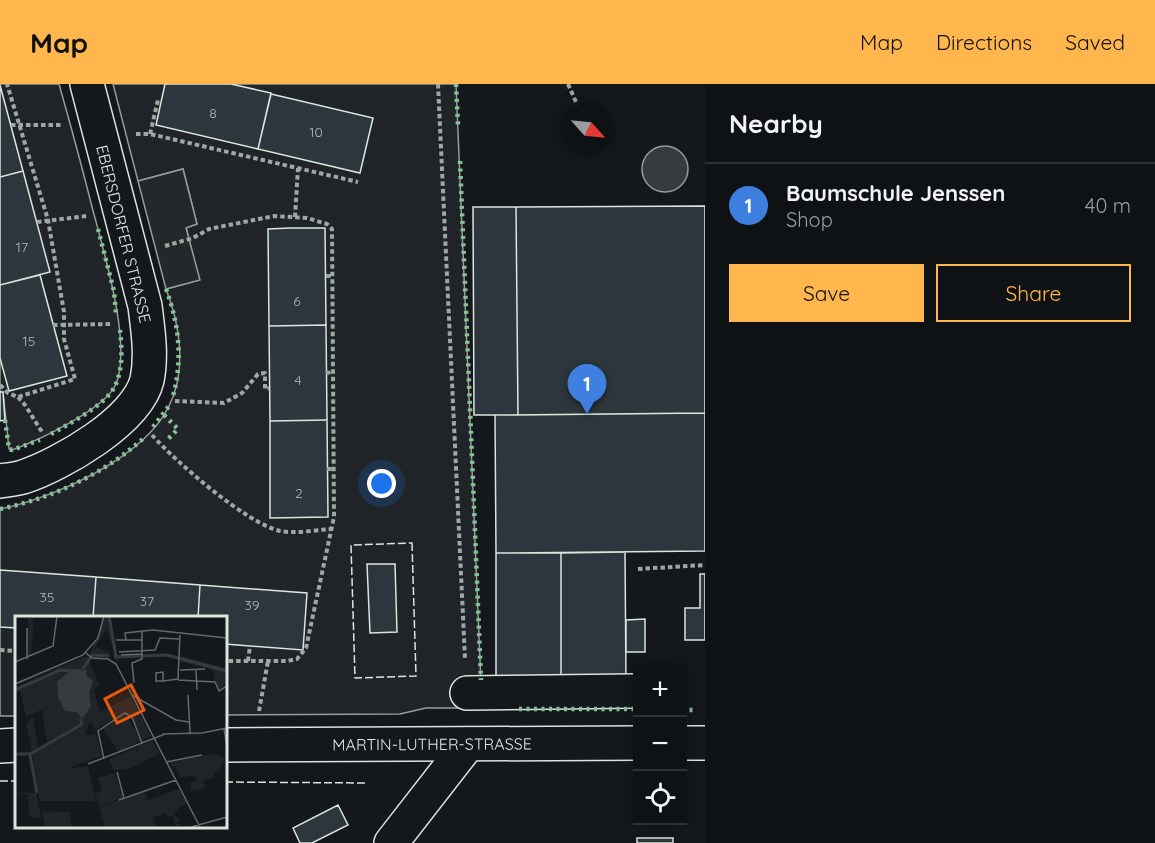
<!DOCTYPE html>
<html lang="en">
<head>
<meta charset="utf-8">
<style>
  body { margin:0; font-family:Quicksand,sans-serif; background:#181b1e; color:#f1f3f6 }
  .controls { position:absolute; right:18px; bottom:18px; display:grid; overflow:hidden; border-radius:0px; box-shadow:0 3px 15px #0003 }
  .controls button { width:54px; height:54px; display:grid; place-items:center; padding:0; border:0; border-bottom:2px solid #2f3234; background:#0f1215; color:#f1f3f6; font:30px sans-serif }
  .compass { position:absolute; left:561px; top:18px; width:54px; height:54px; border-radius:50%; background:#0f1215; box-shadow:0 3px 15px #0003; rotate:117deg }
  .you { position:absolute; left:382px; top:400px; width:21px; height:21px; margin:-15px; border:4px solid #fff; border-radius:50%; background:#1a73e8; box-shadow:0 0 0 9px #1a73e833 }
  .badge { display:grid; place-items:center; width:39px; height:39px; border-radius:50%; background:#ffb74d; color:#fff; font-size:20px; font-weight:700 }
  .pin { position:absolute; translate:-50% -50px; filter:drop-shadow(0 2px 3px #0008) }
  .pin::after { content:''; position:absolute; top:32px; width:21px; height:18px; background:inherit; clip-path:polygon(0 0,100% 0,50% 100%) }
  .list { margin:0; padding:0; list-style:none }
  h2 { display:flex; justify-content:space-between; align-items:center; height:78px; margin:0; padding:0 24px; font-size:26px }
  h2 small { font-size:20px; font-weight:400; color:#9b9ea0 }
  .list li { display:grid; grid-template-columns:39px 1fr auto; gap:18px; align-items:center; box-sizing:border-box; height:84px; padding:0 24px; border-top:2px solid #2f3234 }
  .list b { display:block; font-size:22px; white-space:nowrap }
  .list p { margin:0; font-size:20px; white-space:nowrap; color:#9b9ea0 }
  .list em { font-size:20px; font-style:normal; color:#9b9ea0 }
  .actions { display:flex; gap:12px; padding:18px 24px }
  .actions a { flex:1; padding:14px 0; border:2px solid #ffb74d; border-radius:0px; text-align:center; font-size:21px; color:#ffb74d }
  .actions .main { background:#ffb74d; color:#111 }
  .icon { flex:none; width:33px; height:33px; fill:none; stroke:currentColor; stroke-width:2; stroke-linecap:round; stroke-linejoin:round }
  .map { position:relative; flex:none; width:705px; height:759px; overflow:hidden }
  header { display:flex; align-items:center; gap:36px; box-sizing:border-box; height:84px; padding:0 30px; background:#ffb74d; color:#111 }
  header strong { font-size:28px }
  nav { display:flex; gap:33px; margin-inline-start:auto; font-size:21px }
  main { display:flex }
  aside { flex:1; background:#0f1215 }
  .map>svg:first-child { display:block }
</style>
</head>
<body>
<header>
<strong>Map</strong>
<nav><a>Map</a><a>Directions</a><a>Saved</a></nav>
</header>
<main>
<div class="map">
<svg width="705" height="759" viewBox="0 0 705 759">
  <rect width="100%" height="100%" fill="#14181c"/>
  <path fill="#202428" stroke="#939e99" stroke-width="1.5" d="M 0,0 L 59,0 C 70,39 81,79 91,119 C 102,162 134,263 115,302 C 103,326 37,357 12,366 L 9,365 L 3,308 L 0,308 Z
    M 113,0 L 456,0 L 482,624 L 426,624 L 400,630 L 225,631 L 225,534 L 16,534 L 16,632 L 0,632 L 0,425 C 54,414 144,374 169,322 C 187,286 180,241 166,205 L 199,196 L 186,143 L 197,140 L 183,85 L 138,97 Z"/>
  <path fill="#24282b" stroke="#939e99" stroke-width="1.5" d="M 183,85 L 197,140 L 186,144 L 200,196 L 166,205 L 138,97 Z"/>
  <path fill="#363b3e" stroke="#939e99" stroke-width="1.5" d="M642 85a23 23 0 1 1 46 0a23 23 0 1 1-46 0Z"/>
  <path fill="#2c363c" stroke="#d8e6dc" stroke-width="1.5" d="M 165,0 L 231,0 L 271,9 L 258,65 L 156,41 Z
    M 0,1 L 23,87 L 0,93 Z
    M 271,10 L 373,34 L 360,89 L 258,65 Z
    M 23,87 L 50,188 L 0,201 L 0,93 Z
    M 705,122 L 705,329 L 518,331 L 516,123 Z
    M 473,123 L 516,123 L 518,331 L 474,331 Z
    M 290,144 L 325,144 L 326,241 L 269,242 L 268,145 Z
    M 40,191 L 67,292 L 9,307 L 0,274 L 0,201 Z
    M 326,241 L 327,336 L 270,337 L 269,242 Z
    M 0,308 L 3,308 L 5,336 L 0,337 Z
    M 705,329 L 705,467 L 496,469 L 495,331 Z
    M 327,336 L 328,433 L 270,434 L 270,337 Z
    M 625,468 L 626,600 L 561,600 L 561,469 Z
    M 496,469 L 561,469 L 561,600 L 496,601 Z
    M 367,480 L 395,480 L 397,548 L 370,549 Z
    M 0,486 L 96,493 L 93,534 L 16,534 L 16,544 L 0,543 Z
    M 700,490 L 705,490 L 705,556 L 685,556 L 685,524 L 700,524 Z
    M 96,493 L 200,501 L 198,534 L 93,534 Z
    M 200,501 L 307,509 L 303,566 L 225,560 L 225,534 L 198,534 Z
    M 645,535 L 645,568 L 626,568 L 626,536 Z
    M 338,721 L 348,741 L 312,759 L 300,759 L 293,744 Z
    M 637,754 L 673,754 L 673,759 L 637,759 Z"/>
  <g fill="none" stroke-linecap="round" stroke-linejoin="round">
    <g stroke="#d8e6dc" stroke-width="36">
      <g id="minor">
        <path d="M 0,397 C 7,396 16,395 23,393 C 60,381 137,337 147,296 C 152,272 148,246 145,222 L 87,0"/>
        <path d="M 467,609 L 633,607"/>
        <path d="M 682,659 L 705,659"/>
        <path id="s1" d="M 225,661 L 638,659"/>
        <path d="M 0,662 L 16,661"/>
        <path d="M 391,759 L 468,660"/>
      </g>
    </g>
    <path stroke="#9da8a2" stroke-width="4" stroke-dasharray="4.5 3" stroke-linecap="butt" d="M 438,0 L 465,575
      M 568,0 L 580,27
      M 11,41 L 63,41
      M 136,50 L 150,50 L 358,98
      M 150,50 L 158,16 L 161,17
      M 295,133 L 298,84
      M 37,138 L 87,132
      M 165,162 L 193,154 L 209,145 L 274,132 L 307,134 L 327,140 L 332,145 L 334,433 L 306,564 L 297,575 L 287,577 L 225,577
      M 326,192 L 332,192
      M 53,241 L 113,240
      M 326,289 L 333,288
      M 0,301 L 8,309 L 18,313 L 75,295 L 64,255 L 64,228 L 48,136 L 7,0
      M 18,313 L 25,321 L 42,348
      M 175,317 L 224,319 L 242,309 L 258,290 L 265,289 L 265,305 L 269,304
      M 152,351 C 176,378 246,439 280,447 C 296,450 315,446 331,445
      M 327,385 L 333,385
      M 638,485 L 705,481
      M 0,566 L 16,567
      M 248,577 L 250,562
      M 259,627 L 268,577"/>
    <use href="#minor" stroke="#14181c" stroke-width="33"/>
    <path stroke="#8ac095" stroke-width="4.5" stroke-dasharray="3 4.5" stroke-linecap="butt" d="M 456,0 L 458,41
      M 460,77 L 481,596
      M 98,145 L 114,207 L 116,230
      M 166,205 C 179,240 183,276 173,312
      M 164,331 L 178,345 L 166,357
      M 5,336 L 9,365 L 12,366 L 40,356
      M 153,343 L 169,322
      M 51,350 C 69,340 106,321 115,302 C 123,286 122,264 120,246
      M 0,425 C 53,414 104,390 145,353
      M 519,625 L 638,625
      M 682,626 L 693,626"/>
    <path stroke="#d8e6dc" stroke-width="1.5" stroke-dasharray="8 3" stroke-linecap="butt" d="M 412,459 L 416,592 L 355,594 L 351,461 Z
      M 0,697 L 16,697
      M 225,698 L 365,699"/>
  </g>
  <g text-anchor="middle" stroke-width="4.5" stroke-linejoin="round" paint-order="stroke">
    <g font-size="14" fill="#adbab4">
      <text x="213" y="34">8</text>
      <text x="316" y="53">10</text>
      <text x="22" y="168">17</text>
      <text x="297" y="222">6</text>
      <text x="29" y="262">15</text>
      <text x="298" y="301">4</text>
      <text x="299" y="414">2</text>
      <text x="47" y="518">35</text>
      <text x="147" y="522">37</text>
      <text x="252" y="526">39</text>
    </g>
    <g font-size="16" fill="#d8e6dc" stroke="#14181c">
      <text transform="translate(124 150) rotate(76)" y="6">EBERSDORFER STRASSE</text>
      <text dy="6" stroke="none"><textPath href="#s1" startOffset="207">MARTIN-LUTHER-STRASSE</textPath></text>
    </g>
  </g>
  <g transform="translate(15 532)">
    <rect width="212" height="212" fill="#14181c"/>
    <path d="M 40,0 L 19,1 L 16,40 L 12,40 L 13,2 L 0,0 ZM 90,0 L 95,0 L 102,39 L 126,41 L 104,43 L 102,48 L 92,12 L 81,31 L 94,36 L 95,42 L 75,38 ZM 72,40 L 84,68 L 79,74 L 85,96 L 115,80 L 136,120 L 127,123 L 118,101 L 111,96 L 80,114 L 75,106 L 69,119 L 81,118 L 87,140 L 51,153 L 73,150 L 81,185 L 25,185 L 17,138 L 0,137 L 16,136 L 58,112 L 32,126 L 27,95 L 40,87 L 11,101 L 5,75 L 0,77 L 0,71 L 62,46 L 0,69 ZM 166,40 L 211,52 L 211,69 L 205,73 L 199,65 L 198,54 L 164,45 ZM 111,98 L 125,124 L 104,136 L 88,113 ZM 18,100 L 23,131 L 17,135 L 11,109 ZM 137,125 L 145,137 L 113,153 L 99,154 L 94,143 L 120,132 L 125,141 L 122,131 ZM 199,138 L 211,143 L 203,154 L 211,155 L 200,155 L 198,162 L 188,164 L 190,172 L 176,175 L 175,167 L 182,164 L 181,159 L 165,162 L 160,150 L 157,151 L 154,146 ZM 100,157 L 108,182 L 84,190 L 80,177 L 87,175 L 83,162 ZM 164,173 L 172,188 L 164,191 L 159,199 L 166,203 L 161,208 L 168,208 L 161,211 L 158,200 L 153,201 L 151,197 L 138,201 L 141,211 L 90,211 L 84,191 L 129,176 L 133,184 ZM 0,176 L 21,177 L 26,202 L 14,201 L 13,179 ZM 27,195 L 54,196 L 57,211 L 30,211 Z" fill="#202428"/>
    <path d="M 58,53 L 72,54 L 71,59 L 78,65 L 74,77 L 76,90 L 67,103 L 62,96 L 50,95 L 43,81 L 42,66 Z" fill="#363b3e"/>
    <path fill="none" stroke="#363b3e" stroke-width="3" d="M 18,0 L 40,0M 94,0 L 101,40M 99,41 L 152,39 L 212,55M 68,53 L 77,39 L 94,40M 0,74 L 45,54 L 57,55M 0,138 L 15,138 L 66,109 L 66,103M 15,139 L 22,177"/>
    <path fill="none" stroke="#626a69" stroke-width="1.5" d="M 101,24 L 126,24M 111,24 L 110,17 L 138,14 L 212,22M 104,36 L 140,34 L 145,22 L 165,23M 71,37 L 77,42 L 93,43 L 101,48 L 185,211M 106,39 L 127,38M 12,43 L 12,12M 0,46 L 38,30 L 42,0M 181,53 L 182,74M 165,54 L 190,53M 148,56 L 148,65 L 141,65 L 141,57 ZM 163,64 L 200,66 L 204,75 L 212,70M 148,65 L 163,63 L 165,19M 119,67 L 117,47 L 127,43 L 127,15M 0,68 L 68,39 L 83,22 L 89,0M 117,79 L 161,104 L 174,106M 173,79 L 175,117M 209,113 L 212,131M 148,118 L 187,117 L 212,112M 89,143 L 83,115 L 110,97 L 117,101 L 127,127M 151,146 L 187,139M 73,148 L 150,118M 102,156 L 109,182M 212,172 L 212,191M 104,184 L 161,164M 176,211 L 212,201"/>
    <path fill="#e8590c" fill-opacity="0.15" stroke="#e8590c" stroke-width="3" d="M 116,69 L 129,94 L 102,107 L 90,83 Z"/>
    <rect width="212" height="212" fill="none" stroke="#d8e6dc" stroke-width="3"/>
  </g>
</svg>
<div class="controls">
<button>+</button>
<button>−</button>
<button><svg class="icon" aria-label="locate" viewBox="0 0 24 24"><circle cx="12" cy="12" r="6"/><path d="M12 2v4M12 18v4M2 12h4M18 12h4"/></svg></button>
</div>
<svg class="compass" viewBox="-18 -18 36 36"><path d="M0-13l5 13h-10z" fill="#e53935"/><path d="M0 13l5-13h-10z" fill="#9b9ea0"/></svg>
<div class="you"></div>
<div class="pin badge" style="left:587px;top:330px;background:#3f7fe0">1</div>
</div>
<aside>
<h2>Nearby<small></small></h2>
<ul class="list">
<li><span class="badge" style="background:#3f7fe0">1</span><div><b>Baumschule Jenssen</b><p>Shop</p></div><em>40 m</em></li>
</ul>
<div class="actions"><a class="main">Save</a><a>Share</a></div>
</aside>
</main>
</body>
</html>
